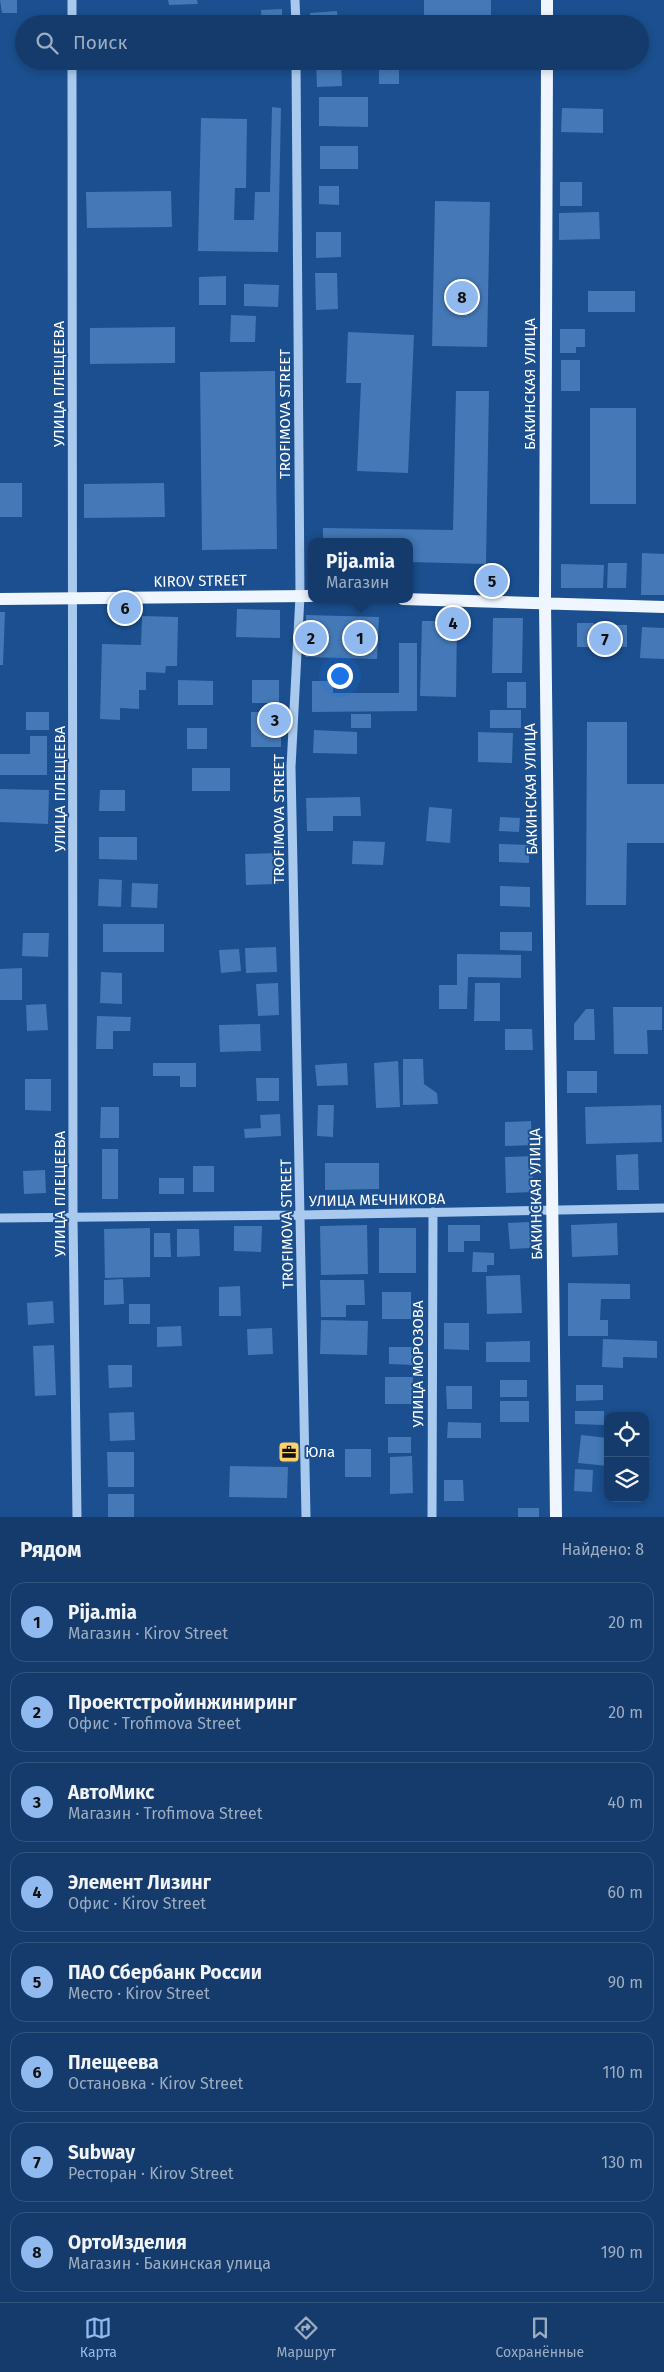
<!DOCTYPE html>
<html lang="ru">
<head>
<meta charset="utf-8">
<style>
  body { margin:0; font-family:"Fira Sans",sans-serif; background:#214673; color:#f1f3f6 }
  .controls { position:absolute; right:15px; bottom:15px; display:grid; overflow:hidden; border-radius:10px; box-shadow:0 2px 8px #0003 }
  .controls button { width:45px; height:45px; display:grid; place-items:center; padding:0; border:0; border-bottom:1px solid #33557e; background:#143b6b; color:#f1f3f6; font:25px sans-serif }
  .you { position:absolute; left:339px; top:675px; width:18px; height:18px; margin:-12px; border:4px solid #fff; border-radius:50%; background:#1a73e8; box-shadow:0 0 0 8px #1a73e833 }
  .badge { display:grid; place-items:center; width:32px; height:32px; border-radius:50%; background:#90b9f0; color:#111; font-size:16px; font-weight:700 }
  .pin { position:absolute; translate:-50% -50%; border:2px solid #fff; box-shadow:0 1px 5px #0006 }
  .popup { position:absolute; left:308px; top:538px; width:105px; height:65px; box-sizing:border-box; display:grid; place-content:center; border-radius:10px; background:#143b6b; filter:drop-shadow(0 1px 4px #0005); font-size:16px; white-space:nowrap; color:#9dadc1 }
  .popup b { font-size:19px; color:#f1f3f6 }
  .popup::after { content:''; position:absolute; left:50%; top:100%; margin-left:-10px; border:10px solid transparent; border-top-color:#143b6b }
  .list { margin:0; padding:0; list-style:none }
  h2 { display:flex; justify-content:space-between; align-items:center; height:65px; margin:0; padding:0 20px; font-size:21px }
  h2 small { font-size:16px; font-weight:400; color:#9dadc1 }
  .list li { display:grid; grid-template-columns:32px 1fr auto; gap:15px; align-items:center; box-sizing:border-box; height:80px; margin:0 10px 10px; padding:0 10px; border:1px solid #33557e; border-radius:15px }
  .list b { display:block; font-size:19px; white-space:nowrap }
  .list p { margin:0; font-size:16px; white-space:nowrap; color:#9dadc1 }
  .list em { font-size:16px; font-style:normal; color:#9dadc1 }
  .icon { flex:none; width:28px; height:28px; fill:none; stroke:currentColor; stroke-width:2; stroke-linecap:round; stroke-linejoin:round }
  .map { position:relative; flex:none; width:664px; height:1517px; overflow:hidden }
  .search { position:absolute; background:#143b6b; box-shadow:0 2px 8px #0003; left:15px; right:15px; top:15px; height:55px; display:flex; align-items:center; gap:12px; box-sizing:border-box; padding:0 18px; border-radius:28px; color:#9dadc1; font-size:19px }
  .sheet { height:785px; background:#143b6b }
  nav { display:flex; justify-content:space-around; align-items:center; box-sizing:border-box; height:70px; border-top:1px solid #33557e; background:#143b6b; font-size:14px; color:#9dadc1 }
  nav a { display:grid; justify-items:center; gap:2px }
  nav .on { color:#90b9f0 }
  .map>svg:first-child { display:block }
</style>
</head>
<body>
<div class="map">
<svg width="664" height="1517" viewBox="0 0 664 1517">
  <rect width="100%" height="100%" fill="#1b4f8f"/>
  <path fill="#4478b7" d="M 0,0 L 17,0 L 17,13 L 2,13 Z
    M 168,0 L 197,0 L 198,4 L 169,5 Z
    M 424,0 L 491,0 L 491,24 L 424,24 Z
    M 282,9 L 282,24 L 262,24 L 261,10 Z
    M 337,11 L 338,24 L 310,24 L 310,13 Z
    M 379,15 L 396,15 L 396,24 L 379,24 Z
    M 316,61 L 341,61 L 342,86 L 317,87 Z
    M 379,61 L 399,61 L 399,84 L 379,84 Z
    M 319,97 L 368,97 L 368,127 L 319,126 Z
    M 272,107 L 281,108 L 278,252 L 198,251 L 201,118 L 247,119 L 246,188 L 235,188 L 234,220 L 254,220 L 255,192 L 270,192 Z
    M 562,108 L 603,109 L 603,133 L 561,132 Z
    M 320,146 L 358,146 L 358,169 L 320,169 Z
    M 560,182 L 582,182 L 582,206 L 560,206 Z
    M 319,186 L 339,186 L 339,205 L 319,204 Z
    M 171,191 L 172,227 L 87,228 L 86,192 Z
    M 435,201 L 490,202 L 487,347 L 432,346 Z
    M 599,212 L 600,239 L 559,240 L 559,213 Z
    M 316,232 L 341,232 L 341,257 L 316,258 Z
    M 315,273 L 337,273 L 338,309 L 316,310 Z
    M 226,276 L 226,305 L 199,305 L 199,277 Z
    M 244,284 L 279,285 L 278,307 L 244,306 Z
    M 588,291 L 635,291 L 635,312 L 588,312 Z
    M 231,315 L 256,316 L 255,342 L 230,342 Z
    M 175,327 L 175,363 L 90,364 L 90,328 Z
    M 560,329 L 585,329 L 585,347 L 576,347 L 576,353 L 560,353 Z
    M 348,332 L 414,335 L 408,473 L 357,471 L 361,383 L 346,383 Z
    M 561,360 L 580,360 L 580,391 L 561,391 Z
    M 275,371 L 277,549 L 202,550 L 200,372 Z
    M 456,391 L 489,391 L 486,564 L 409,562 L 409,542 L 323,542 L 323,528 L 453,530 Z
    M 590,408 L 636,408 L 636,504 L 590,504 Z
    M 0,483 L 22,483 L 22,517 L 0,517 Z
    M 164,483 L 165,517 L 84,518 L 84,484 Z
    M 642,553 L 664,554 L 664,595 L 641,595 Z
    M 608,563 L 627,563 L 626,588 L 607,588 Z
    M 561,564 L 604,565 L 603,588 L 561,588 Z
    M 486,574 L 499,574 L 498,589 L 485,588 Z
    M 237,609 L 280,610 L 280,638 L 236,637 Z
    M 0,612 L 5,612 L 3,665 L 0,665 Z
    M 306,615 L 379,617 L 377,659 L 305,657 Z
    M 142,616 L 178,617 L 177,666 L 166,666 L 165,673 L 146,672 L 146,690 L 139,690 L 139,709 L 120,708 L 120,720 L 100,719 L 102,644 L 141,645 Z
    M 493,618 L 523,618 L 522,673 L 492,673 Z
    M 422,621 L 457,621 L 456,697 L 420,696 Z
    M 577,623 L 594,623 L 594,634 L 611,634 L 611,625 L 627,625 L 627,647 L 577,647 Z
    M 642,627 L 664,628 L 664,659 L 640,658 Z
    M 399,643 L 417,643 L 417,711 L 312,712 L 312,681 L 333,681 L 333,693 L 399,693 Z
    M 178,680 L 213,681 L 213,705 L 178,705 Z
    M 252,680 L 279,680 L 279,703 L 252,703 Z
    M 507,682 L 526,682 L 526,708 L 507,708 Z
    M 490,710 L 521,710 L 521,728 L 490,728 Z
    M 26,712 L 49,712 L 49,730 L 26,730 Z
    M 251,712 L 281,712 L 281,747 L 251,747 Z
    M 351,714 L 371,714 L 371,728 L 351,728 Z
    M 587,722 L 627,722 L 627,784 L 664,784 L 664,843 L 627,843 L 626,905 L 586,905 Z
    M 187,728 L 207,728 L 207,749 L 187,749 Z
    M 314,730 L 357,732 L 357,754 L 313,753 Z
    M 478,732 L 513,733 L 512,763 L 478,762 Z
    M 30,736 L 47,736 L 47,775 L 0,775 L 0,754 L 30,754 Z
    M 192,768 L 230,768 L 230,791 L 192,791 Z
    M 0,789 L 49,790 L 48,824 L 0,822 Z
    M 100,790 L 125,790 L 125,811 L 99,811 Z
    M 360,797 L 361,816 L 333,816 L 333,831 L 307,831 L 306,798 Z
    M 429,807 L 452,809 L 450,843 L 426,841 Z
    M 500,817 L 520,818 L 519,832 L 499,831 Z
    M 99,837 L 137,837 L 137,860 L 99,859 Z
    M 353,841 L 385,842 L 383,865 L 352,864 Z
    M 499,844 L 529,845 L 529,863 L 499,862 Z
    M 277,853 L 278,884 L 246,885 L 245,854 Z
    M 99,879 L 122,880 L 121,907 L 98,906 Z
    M 132,883 L 158,884 L 157,908 L 131,907 Z
    M 500,886 L 530,887 L 530,907 L 500,906 Z
    M 103,924 L 164,924 L 164,952 L 103,952 Z
    M 500,932 L 532,932 L 532,951 L 500,950 Z
    M 23,933 L 49,933 L 48,957 L 22,956 Z
    M 276,947 L 277,972 L 246,973 L 245,948 Z
    M 239,949 L 241,971 L 221,973 L 219,950 Z
    M 457,954 L 521,955 L 521,978 L 468,977 L 467,1009 L 439,1009 L 439,985 L 457,985 Z
    M 22,968 L 22,1000 L 0,1000 L 0,969 Z
    M 101,972 L 122,973 L 122,1004 L 100,1003 Z
    M 278,983 L 279,1015 L 258,1016 L 256,984 Z
    M 475,983 L 500,983 L 500,1021 L 474,1021 Z
    M 46,1004 L 48,1030 L 27,1031 L 26,1005 Z
    M 613,1007 L 662,1007 L 662,1030 L 647,1030 L 648,1054 L 614,1054 Z
    M 586,1009 L 594,1009 L 595,1040 L 574,1040 L 574,1024 Z
    M 97,1016 L 131,1017 L 130,1031 L 113,1031 L 113,1049 L 96,1049 Z
    M 260,1024 L 261,1051 L 220,1052 L 219,1025 Z
    M 505,1029 L 532,1029 L 533,1050 L 505,1050 Z
    M 403,1059 L 423,1059 L 424,1084 L 437,1093 L 438,1104 L 403,1105 Z
    M 398,1061 L 400,1107 L 376,1108 L 374,1063 Z
    M 153,1063 L 196,1063 L 196,1087 L 180,1087 L 180,1076 L 153,1076 Z
    M 347,1063 L 348,1085 L 317,1086 L 315,1065 Z
    M 567,1071 L 597,1071 L 597,1093 L 567,1093 Z
    M 256,1078 L 279,1078 L 279,1101 L 257,1101 Z
    M 25,1079 L 51,1079 L 51,1111 L 25,1110 Z
    M 318,1105 L 334,1105 L 333,1137 L 317,1136 Z
    M 661,1105 L 662,1142 L 586,1144 L 585,1107 Z
    M 101,1107 L 119,1107 L 119,1138 L 100,1138 Z
    M 280,1114 L 281,1136 L 245,1138 L 244,1129 L 261,1128 L 260,1115 Z
    M 531,1121 L 532,1145 L 505,1146 L 505,1122 Z
    M 102,1149 L 118,1149 L 118,1199 L 102,1199 Z
    M 638,1154 L 639,1190 L 617,1190 L 616,1155 Z
    M 532,1156 L 533,1192 L 506,1193 L 505,1157 Z
    M 325,1163 L 379,1163 L 379,1189 L 325,1190 Z
    M 193,1166 L 214,1166 L 214,1192 L 193,1192 Z
    M 45,1170 L 46,1193 L 24,1194 L 23,1171 Z
    M 159,1178 L 184,1178 L 184,1194 L 159,1194 Z
    M 529,1222 L 531,1248 L 510,1249 L 508,1223 Z
    M 617,1223 L 618,1255 L 572,1257 L 571,1225 Z
    M 367,1225 L 368,1274 L 321,1275 L 320,1226 Z
    M 448,1225 L 480,1225 L 480,1241 L 464,1241 L 464,1252 L 448,1252 Z
    M 234,1226 L 262,1226 L 261,1252 L 234,1251 Z
    M 150,1228 L 150,1277 L 105,1278 L 104,1229 Z
    M 379,1228 L 416,1228 L 416,1273 L 379,1273 Z
    M 177,1229 L 199,1229 L 200,1256 L 177,1257 Z
    M 154,1233 L 170,1233 L 171,1257 L 154,1257 Z
    M 473,1252 L 494,1253 L 494,1265 L 487,1265 L 487,1272 L 472,1272 Z
    M 520,1275 L 522,1313 L 487,1314 L 486,1276 Z
    M 123,1279 L 124,1304 L 104,1305 L 104,1280 Z
    M 320,1280 L 364,1280 L 365,1305 L 346,1305 L 346,1317 L 321,1317 Z
    M 568,1283 L 630,1284 L 630,1299 L 601,1299 L 600,1320 L 608,1320 L 608,1336 L 568,1336 Z
    M 240,1286 L 241,1316 L 219,1316 L 219,1287 Z
    M 382,1292 L 411,1292 L 411,1319 L 382,1319 Z
    M 53,1301 L 54,1323 L 28,1325 L 27,1303 Z
    M 129,1304 L 150,1304 L 150,1324 L 129,1324 Z
    M 321,1320 L 368,1321 L 367,1355 L 320,1354 Z
    M 444,1323 L 469,1323 L 469,1350 L 444,1349 Z
    M 181,1326 L 182,1346 L 157,1347 L 157,1327 Z
    M 272,1328 L 273,1354 L 248,1355 L 247,1329 Z
    M 603,1339 L 657,1341 L 657,1358 L 623,1357 L 623,1368 L 602,1367 Z
    M 530,1341 L 530,1362 L 486,1362 L 486,1342 Z
    M 54,1345 L 56,1395 L 35,1396 L 33,1346 Z
    M 389,1347 L 414,1347 L 414,1365 L 389,1364 Z
    M 108,1365 L 132,1365 L 132,1387 L 109,1388 Z
    M 385,1377 L 413,1377 L 412,1404 L 385,1404 Z
    M 500,1380 L 527,1380 L 527,1397 L 500,1397 Z
    M 576,1385 L 603,1385 L 603,1400 L 576,1401 Z
    M 446,1386 L 472,1386 L 472,1409 L 447,1409 Z
    M 500,1401 L 529,1401 L 529,1422 L 500,1422 Z
    M 575,1411 L 604,1411 L 604,1425 L 575,1424 Z
    M 134,1412 L 135,1440 L 110,1441 L 109,1413 Z
    M 448,1422 L 481,1423 L 481,1438 L 447,1438 Z
    M 581,1435 L 608,1438 L 608,1466 L 578,1463 Z
    M 388,1437 L 411,1437 L 411,1453 L 388,1453 Z
    M 345,1449 L 371,1449 L 371,1477 L 345,1477 Z
    M 107,1452 L 134,1452 L 134,1487 L 108,1487 Z
    M 412,1456 L 413,1493 L 390,1494 L 390,1457 Z
    M 230,1466 L 288,1467 L 287,1498 L 229,1497 Z
    M 575,1469 L 593,1470 L 592,1492 L 574,1491 Z
    M 444,1480 L 463,1480 L 464,1501 L 444,1501 Z
    M 108,1494 L 134,1494 L 134,1517 L 108,1517 Z
    M 518,1508 L 539,1508 L 539,1517 L 518,1517 Z"/>
  <g fill="none" stroke-linecap="round" stroke-linejoin="round">
    <path stroke="#a9c9ee" stroke-width="9" d="M 72,0 L 72,24
      M 295,0 L 296,24
      M 72,61 L 73,1218 L 77,1517
      M 296,61 L 300,596 L 291,767 L 306,1517
      M 0,1218 L 301,1215 L 664,1208
      M 432,1517 L 433,1212"/>
    <path stroke="#f0f6ff" stroke-width="12" d="M 547,24 L 547,0
      M 547,61 L 545,604 L 556,1517
      M 0,599 L 311,596
      M 403,599 L 664,607"/>
  </g>
  <defs>
    <g id="office-square" transform="scale(1.125)"><rect x="-9" y="-9" width="18" height="18" rx="4" fill="#ffd166" stroke="#1b4f8f"/><path d="M-6-3h4V-5.5h4V-3h4V5H-6ZM-1-4.5V-3h2v-1.5ZM-6 0V1H6V0Z" fill="#111"/></g>
  </defs>
  <g fill-rule="evenodd">
    <use href="#office-square" x="289" y="1452"/>
  </g>
  <g text-anchor="middle" stroke-width="4" stroke-linejoin="round" paint-order="stroke">
    <g font-size="15" fill="#fff" stroke="#1b4f8f">
      <text transform="translate(59 384) rotate(-90)" y="5">УЛИЦА ПЛЕЩЕЕВА</text>
      <text transform="translate(530 384) rotate(-90)" y="5">БАКИНСКАЯ УЛИЦА</text>
      <text transform="translate(285 414) rotate(-90)" y="5">TROFIMOVA STREET</text>
      <text transform="translate(200 581) rotate(-1)" y="5">KIROV STREET</text>
      <text transform="translate(60 789) rotate(-90)" y="5">УЛИЦА ПЛЕЩЕЕВА</text>
      <text transform="translate(531 789) rotate(-91)" y="5">БАКИНСКАЯ УЛИЦА</text>
      <text transform="translate(279 819) rotate(-90)" y="5">TROFIMOVA STREET</text>
      <text transform="translate(60 1194) rotate(-90)" y="5">УЛИЦА ПЛЕЩЕЕВА</text>
      <text transform="translate(536 1194) rotate(-91)" y="5">БАКИНСКАЯ УЛИЦА</text>
      <text transform="translate(377 1200) rotate(-1)" y="5">УЛИЦА МЕЧНИКОВА</text>
      <text transform="translate(287 1224) rotate(-91)" y="5">TROFIMOVA STREET</text>
      <text transform="translate(418 1364) rotate(-90)" y="5">УЛИЦА МОРОЗОВА</text>
    </g>
    <g font-size="15" fill="#fff" stroke="#1b4f8f" text-anchor="start">
      <text x="305" y="1457">Юла</text>
    </g>
  </g>
</svg>
<div class="controls">
<button><svg class="icon" aria-label="locate" viewBox="0 0 24 24"><circle cx="12" cy="12" r="6"/><path d="M12 2v4M12 18v4M2 12h4M18 12h4"/></svg></button>
<button><svg class="icon" aria-label="layers" viewBox="0 0 24 24"><path d="M12 4l9 5-9 5-9-5zM3 14l9 5 9-5"/></svg></button>
</div>
<div class="you"></div>
<div class="pin badge" style="left:360px;top:638px">1</div>
<div class="popup"><b>Pija.mia</b>Магазин</div>
<div class="pin badge" style="left:311px;top:638px">2</div>
<div class="pin badge" style="left:275px;top:720px">3</div>
<div class="pin badge" style="left:453px;top:623px">4</div>
<div class="pin badge" style="left:492px;top:581px">5</div>
<div class="pin badge" style="left:125px;top:608px">6</div>
<div class="pin badge" style="left:605px;top:639px">7</div>
<div class="pin badge" style="left:462px;top:297px">8</div>
<div class="search"><svg class="icon" aria-label="search" viewBox="0 0 24 24"><circle cx="10" cy="10" r="6"/><path d="M15 15l6 6"/></svg>Поиск</div>
</div>
<section class="sheet">
<h2>Рядом<small>Найдено: 8</small></h2>
<ul class="list">
<li><span class="badge">1</span><div><b>Pija.mia</b><p>Магазин · Kirov Street</p></div><em>20 m</em></li>
<li><span class="badge">2</span><div><b>Проектстройинжиниринг</b><p>Офис · Trofimova Street</p></div><em>20 m</em></li>
<li><span class="badge">3</span><div><b>АвтоМикс</b><p>Магазин · Trofimova Street</p></div><em>40 m</em></li>
<li><span class="badge">4</span><div><b>Элемент Лизинг</b><p>Офис · Kirov Street</p></div><em>60 m</em></li>
<li><span class="badge">5</span><div><b>ПАО Сбербанк России</b><p>Место · Kirov Street</p></div><em>90 m</em></li>
<li><span class="badge">6</span><div><b>Плещеева</b><p>Остановка · Kirov Street</p></div><em>110 m</em></li>
<li><span class="badge">7</span><div><b>Subway</b><p>Ресторан · Kirov Street</p></div><em>130 m</em></li>
<li><span class="badge">8</span><div><b>ОртоИзделия</b><p>Магазин · Бакинская улица</p></div><em>190 m</em></li>
</ul>
</section>
<nav>
<a class="on"><svg class="icon" aria-label="map" viewBox="0 0 24 24"><path d="M3 6l6-2 6 2 6-2v14l-6 2-6-2-6 2zM9 4v14M15 6v14"/></svg>Карта</a>
<a><svg class="icon" aria-label="directions" viewBox="0 0 24 24"><path d="M12 3l9 9-9 9-9-9zM9 14v-3h6M13 9l2 2-2 2"/></svg>Маршрут</a>
<a><svg class="icon" aria-label="saved" viewBox="0 0 24 24"><path d="M7 4h10v16l-5-4-5 4z"/></svg>Сохранённые</a>
</nav>
</body>
</html>
